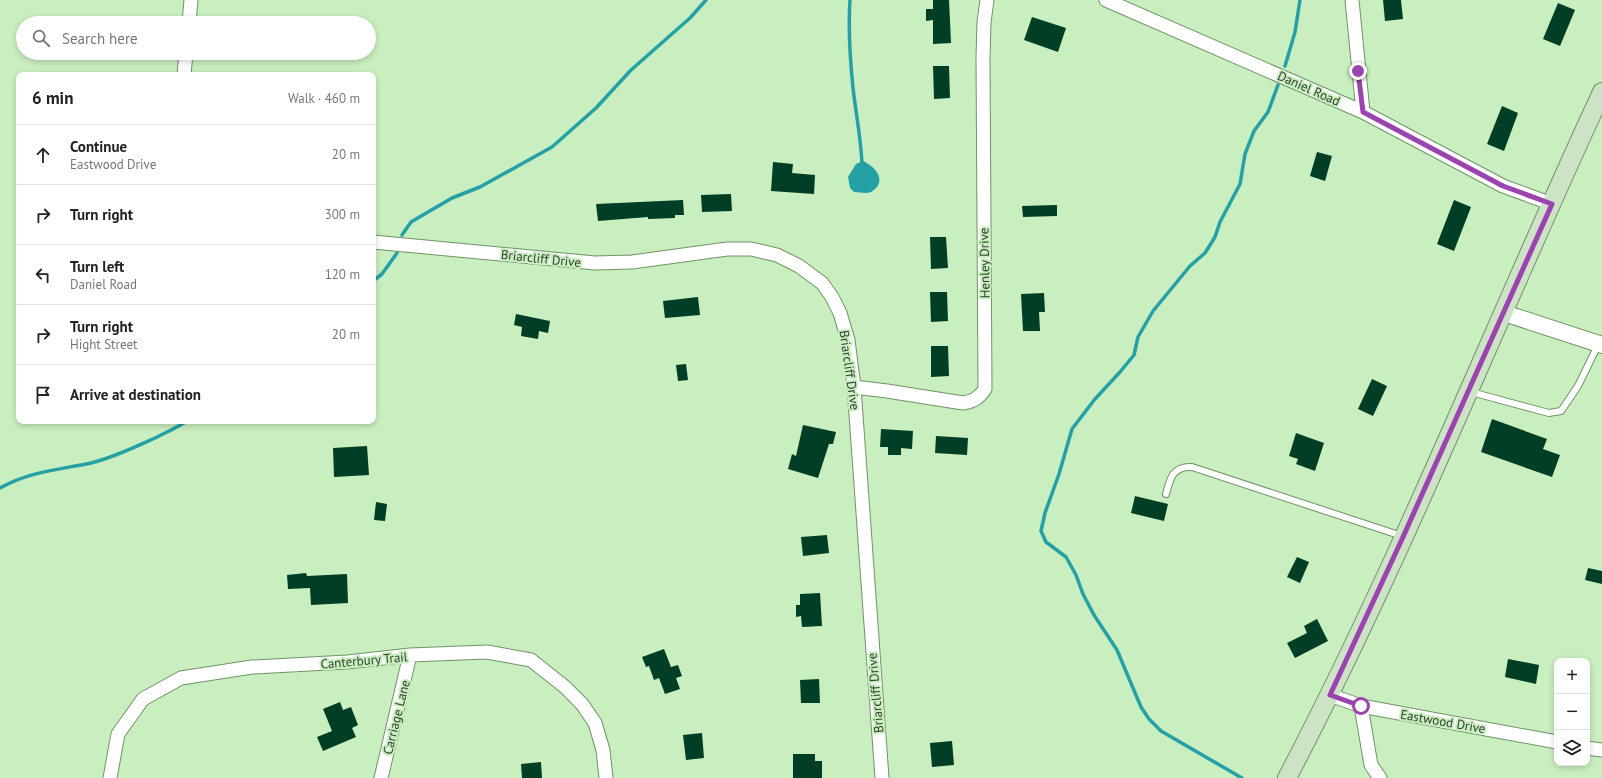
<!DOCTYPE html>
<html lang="en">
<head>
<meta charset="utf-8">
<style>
  body { margin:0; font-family:"PT Sans",sans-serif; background:#f2f2f2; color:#222 }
  .controls { position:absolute; right:12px; bottom:12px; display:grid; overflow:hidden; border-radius:8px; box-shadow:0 2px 6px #0003 }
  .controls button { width:36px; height:36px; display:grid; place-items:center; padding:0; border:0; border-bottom:1px solid #e0e0e0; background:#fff; color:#222; font:20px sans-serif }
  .stop { position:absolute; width:12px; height:12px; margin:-9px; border:3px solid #9b44b0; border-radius:50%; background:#fff }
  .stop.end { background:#9b44b0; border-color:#fff; box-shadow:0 1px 4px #0008 }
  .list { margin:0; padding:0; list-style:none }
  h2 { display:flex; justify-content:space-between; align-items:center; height:52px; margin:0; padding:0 16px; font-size:17px }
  h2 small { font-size:13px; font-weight:400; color:#767676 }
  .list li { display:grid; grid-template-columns:26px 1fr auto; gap:12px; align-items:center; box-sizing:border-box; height:60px; padding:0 16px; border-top:1px solid #e0e0e0 }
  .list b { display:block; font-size:15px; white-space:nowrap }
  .list p { margin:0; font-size:13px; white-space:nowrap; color:#767676 }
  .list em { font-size:13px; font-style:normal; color:#767676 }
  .icon { flex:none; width:22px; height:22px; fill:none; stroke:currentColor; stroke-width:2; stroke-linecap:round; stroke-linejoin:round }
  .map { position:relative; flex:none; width:1602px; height:778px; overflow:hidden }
  .search { position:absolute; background:#fff; box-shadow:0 2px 6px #0003; left:16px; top:16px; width:360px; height:44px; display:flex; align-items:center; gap:10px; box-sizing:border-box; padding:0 14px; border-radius:22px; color:#767676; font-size:15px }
  .panel { position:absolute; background:#fff; box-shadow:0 2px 6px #0003; left:16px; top:72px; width:360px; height:352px; border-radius:8px }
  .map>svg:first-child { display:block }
</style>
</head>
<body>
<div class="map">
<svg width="1602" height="778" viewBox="0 0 1602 778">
  <rect width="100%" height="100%" fill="#c9eebf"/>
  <path fill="#25a0a5" d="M 863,161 C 872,165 885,176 877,187 C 874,190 871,193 866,193 C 862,193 858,192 854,192 L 850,188 L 848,177 L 856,164 Z"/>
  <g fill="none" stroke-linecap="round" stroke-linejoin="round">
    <path stroke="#25a0a5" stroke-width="3.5" d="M 850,0 C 848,30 850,59 853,88 C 856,114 861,139 862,164
      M 1285,66 L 1295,32 L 1300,0
      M 402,235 L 411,222 L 452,198 L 480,187 L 552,147 L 596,108 L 631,70 L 690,18 L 706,0
      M 373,281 L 382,274 L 397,253
      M 0,488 C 31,471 58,470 91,463 C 115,457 135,447 157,437 C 167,432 178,427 187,421
      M 1242,778 L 1161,731 L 1149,719 L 1141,707 L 1117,650 L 1094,615 L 1083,594 L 1076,575 L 1066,557 L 1046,542 L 1041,531 L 1045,513 L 1059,474 L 1072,429 L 1095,399 L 1120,372 L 1134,355 L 1138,337 L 1153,311 L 1190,266 L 1205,253 L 1215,237 L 1220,222 L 1240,184 L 1245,154 L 1254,131 L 1268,112 L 1278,85"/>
  </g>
  <path fill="#003f25" d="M 933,0 L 949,0 L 951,43 L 933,44 L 933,20 L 926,21 L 926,9 L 933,9 Z
    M 1383,0 L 1401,0 L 1403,19 L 1385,21 Z
    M 1558,3 L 1575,10 L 1560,46 L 1543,39 Z
    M 1032,17 L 1066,28 L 1058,52 L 1024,40 Z
    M 933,66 L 949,66 L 950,98 L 934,99 Z
    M 1502,106 L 1518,113 L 1504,151 L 1487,144 Z
    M 1317,152 L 1332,156 L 1325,181 L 1310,176 Z
    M 773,162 L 793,164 L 792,173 L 815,175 L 814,194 L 771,191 Z
    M 731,194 L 732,211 L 702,212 L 701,195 Z
    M 683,200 L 684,215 L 675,215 L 675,218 L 648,219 L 648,217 L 598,221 L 596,204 Z
    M 1454,200 L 1471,207 L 1454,251 L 1437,244 Z
    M 1057,205 L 1057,216 L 1023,217 L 1022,206 Z
    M 930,237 L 946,237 L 948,268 L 931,269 Z
    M 930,292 L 947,292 L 948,321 L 931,322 Z
    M 1044,293 L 1045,312 L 1039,312 L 1040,331 L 1023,331 L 1021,294 Z
    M 698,297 L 700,315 L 665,318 L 663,301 Z
    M 516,314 L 550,321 L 548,333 L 539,331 L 538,339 L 521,336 L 522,327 L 514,325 Z
    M 931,346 L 948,346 L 949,376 L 931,377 Z
    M 686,364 L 688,380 L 678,381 L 676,365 Z
    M 1372,379 L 1387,386 L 1373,416 L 1358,409 Z
    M 1492,419 L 1547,439 L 1543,449 L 1560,455 L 1552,477 L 1481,452 Z
    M 803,425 L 836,432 L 833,444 L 829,444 L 818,478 L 788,469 L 792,454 L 796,456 Z
    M 881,429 L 913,431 L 912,449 L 901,448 L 901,455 L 888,455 L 888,447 L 880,447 Z
    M 1296,433 L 1324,443 L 1315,471 L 1296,464 L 1298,459 L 1289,456 Z
    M 936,436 L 968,438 L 967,455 L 935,453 Z
    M 367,446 L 369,475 L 334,477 L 333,448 Z
    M 1135,496 L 1168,504 L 1164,521 L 1131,513 Z
    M 376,502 L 387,504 L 385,521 L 374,520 Z
    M 827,535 L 829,553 L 803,556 L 801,537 Z
    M 1297,557 L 1309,562 L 1300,583 L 1287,577 Z
    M 1588,568 L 1602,571 L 1602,584 L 1585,580 Z
    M 306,573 L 307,576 L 347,574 L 348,603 L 311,605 L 310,588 L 288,589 L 287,575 Z
    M 820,593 L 822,626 L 802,627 L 801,616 L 796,617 L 796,605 L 800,605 L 800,594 Z
    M 1317,619 L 1328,641 L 1295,658 L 1287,643 L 1307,633 L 1304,626 Z
    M 664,649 L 671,667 L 678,665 L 682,676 L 676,678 L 680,689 L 665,694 L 659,678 L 654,680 L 649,666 L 646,667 L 642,657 Z
    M 1508,659 L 1539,665 L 1536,684 L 1505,677 Z
    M 819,679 L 820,703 L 801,703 L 800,680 Z
    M 340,702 L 343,710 L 351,707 L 358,725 L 352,728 L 356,737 L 323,751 L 317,737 L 332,731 L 323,709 Z
    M 702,733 L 704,758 L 686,760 L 683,735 Z
    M 952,741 L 954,765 L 932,767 L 930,743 Z
    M 793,754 L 815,754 L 815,761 L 822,761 L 822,778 L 793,778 Z
    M 541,762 L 542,778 L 522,778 L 521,764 Z"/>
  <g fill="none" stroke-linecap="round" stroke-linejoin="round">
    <g stroke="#709367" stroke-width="8">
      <path id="service" d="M 1471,392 L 1549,413 L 1561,411 L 1578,386 L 1598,345
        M 1166,494 C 1170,478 1173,466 1192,467 L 1402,536"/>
    </g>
    <g stroke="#709367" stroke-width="15">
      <path id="minor" d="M 1106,0 L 1363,112 L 1503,186 L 1552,204
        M 1352,0 L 1363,112
        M 189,23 L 191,0
        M 184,75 L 186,53
        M 373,242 L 595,263 L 632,262 L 727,249 L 751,249 L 777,255 L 799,266 L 822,283 L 832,297 L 840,313 L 848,340 L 854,387 L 882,778
        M 854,387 L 887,391 L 963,403 C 974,401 979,398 985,389 L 983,58 L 984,22 L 987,0
        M 1330,695 L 1361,706 L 1557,742
        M 1361,706 L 1371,765 L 1380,778
        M 1587,748 L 1602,750
        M 110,778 L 118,734 L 143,699 L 181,678 L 252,667 L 347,662 L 410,655 L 487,652 L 531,660 L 565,687 L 582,704 L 595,723 L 603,750 L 606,778
        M 381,778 L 410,655"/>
    </g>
    <g stroke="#709367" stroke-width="18">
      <path id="tertiary" d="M 1504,313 L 1602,345"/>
    </g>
    <g stroke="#709367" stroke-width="20">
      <path id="secondary" d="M 1287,778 C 1404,555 1496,320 1602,92"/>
    </g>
    <use href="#service" stroke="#fff" stroke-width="6"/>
    <use href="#minor" stroke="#fff" stroke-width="13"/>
    <use href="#tertiary" stroke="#fff" stroke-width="16"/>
    <use href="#secondary" stroke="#cce4c5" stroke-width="18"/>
  </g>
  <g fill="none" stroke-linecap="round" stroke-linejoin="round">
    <path stroke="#9b44b0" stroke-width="5" d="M 1358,71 L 1363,112 L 1503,186 L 1552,204 L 1403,537 L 1330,695 L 1361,706"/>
  </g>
  <g text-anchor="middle" stroke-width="4" stroke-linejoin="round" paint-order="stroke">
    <g font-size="13" fill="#32402e" stroke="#c9eebf">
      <text transform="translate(1309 88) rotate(24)" y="5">Daniel Road</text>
      <text transform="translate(541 258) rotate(6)" y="5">Briarcliff Drive</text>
      <text transform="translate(984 263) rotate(-91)" y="5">Henley Drive</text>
      <text transform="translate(850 370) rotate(82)" y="5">Briarcliff Drive</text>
      <text transform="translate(364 660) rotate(-5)" y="5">Canterbury Trail</text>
      <text transform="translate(875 693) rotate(-95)" y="5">Briarcliff Drive</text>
      <text transform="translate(396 717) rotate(-76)" y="5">Carriage Lane</text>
      <text transform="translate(1443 721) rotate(10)" y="5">Eastwood Drive</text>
    </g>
  </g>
</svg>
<div class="controls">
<button>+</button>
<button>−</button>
<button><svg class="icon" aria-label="layers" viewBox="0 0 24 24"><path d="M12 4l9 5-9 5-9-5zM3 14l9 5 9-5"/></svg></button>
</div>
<div class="stop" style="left:1361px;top:706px"></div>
<div class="stop end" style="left:1358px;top:71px"></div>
<div class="search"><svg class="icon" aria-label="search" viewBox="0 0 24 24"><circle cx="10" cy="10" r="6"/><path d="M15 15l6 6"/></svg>Search here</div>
<section class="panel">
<h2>6 min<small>Walk · 460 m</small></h2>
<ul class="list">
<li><svg class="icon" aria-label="ahead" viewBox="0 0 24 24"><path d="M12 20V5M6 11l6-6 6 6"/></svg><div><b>Continue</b><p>Eastwood Drive</p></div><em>20 m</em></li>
<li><svg class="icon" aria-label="right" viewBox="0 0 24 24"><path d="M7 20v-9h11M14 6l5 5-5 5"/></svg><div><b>Turn right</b></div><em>300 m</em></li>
<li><svg class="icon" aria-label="left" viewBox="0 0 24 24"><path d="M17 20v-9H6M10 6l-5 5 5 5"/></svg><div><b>Turn left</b><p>Daniel Road</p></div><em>120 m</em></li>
<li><svg class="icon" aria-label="right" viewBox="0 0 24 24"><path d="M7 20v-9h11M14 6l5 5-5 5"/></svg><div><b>Turn right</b><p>Hight Street</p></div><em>20 m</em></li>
<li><svg class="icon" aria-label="arrive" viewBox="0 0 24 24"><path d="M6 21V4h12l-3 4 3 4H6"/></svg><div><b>Arrive at destination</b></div></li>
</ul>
</section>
</div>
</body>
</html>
